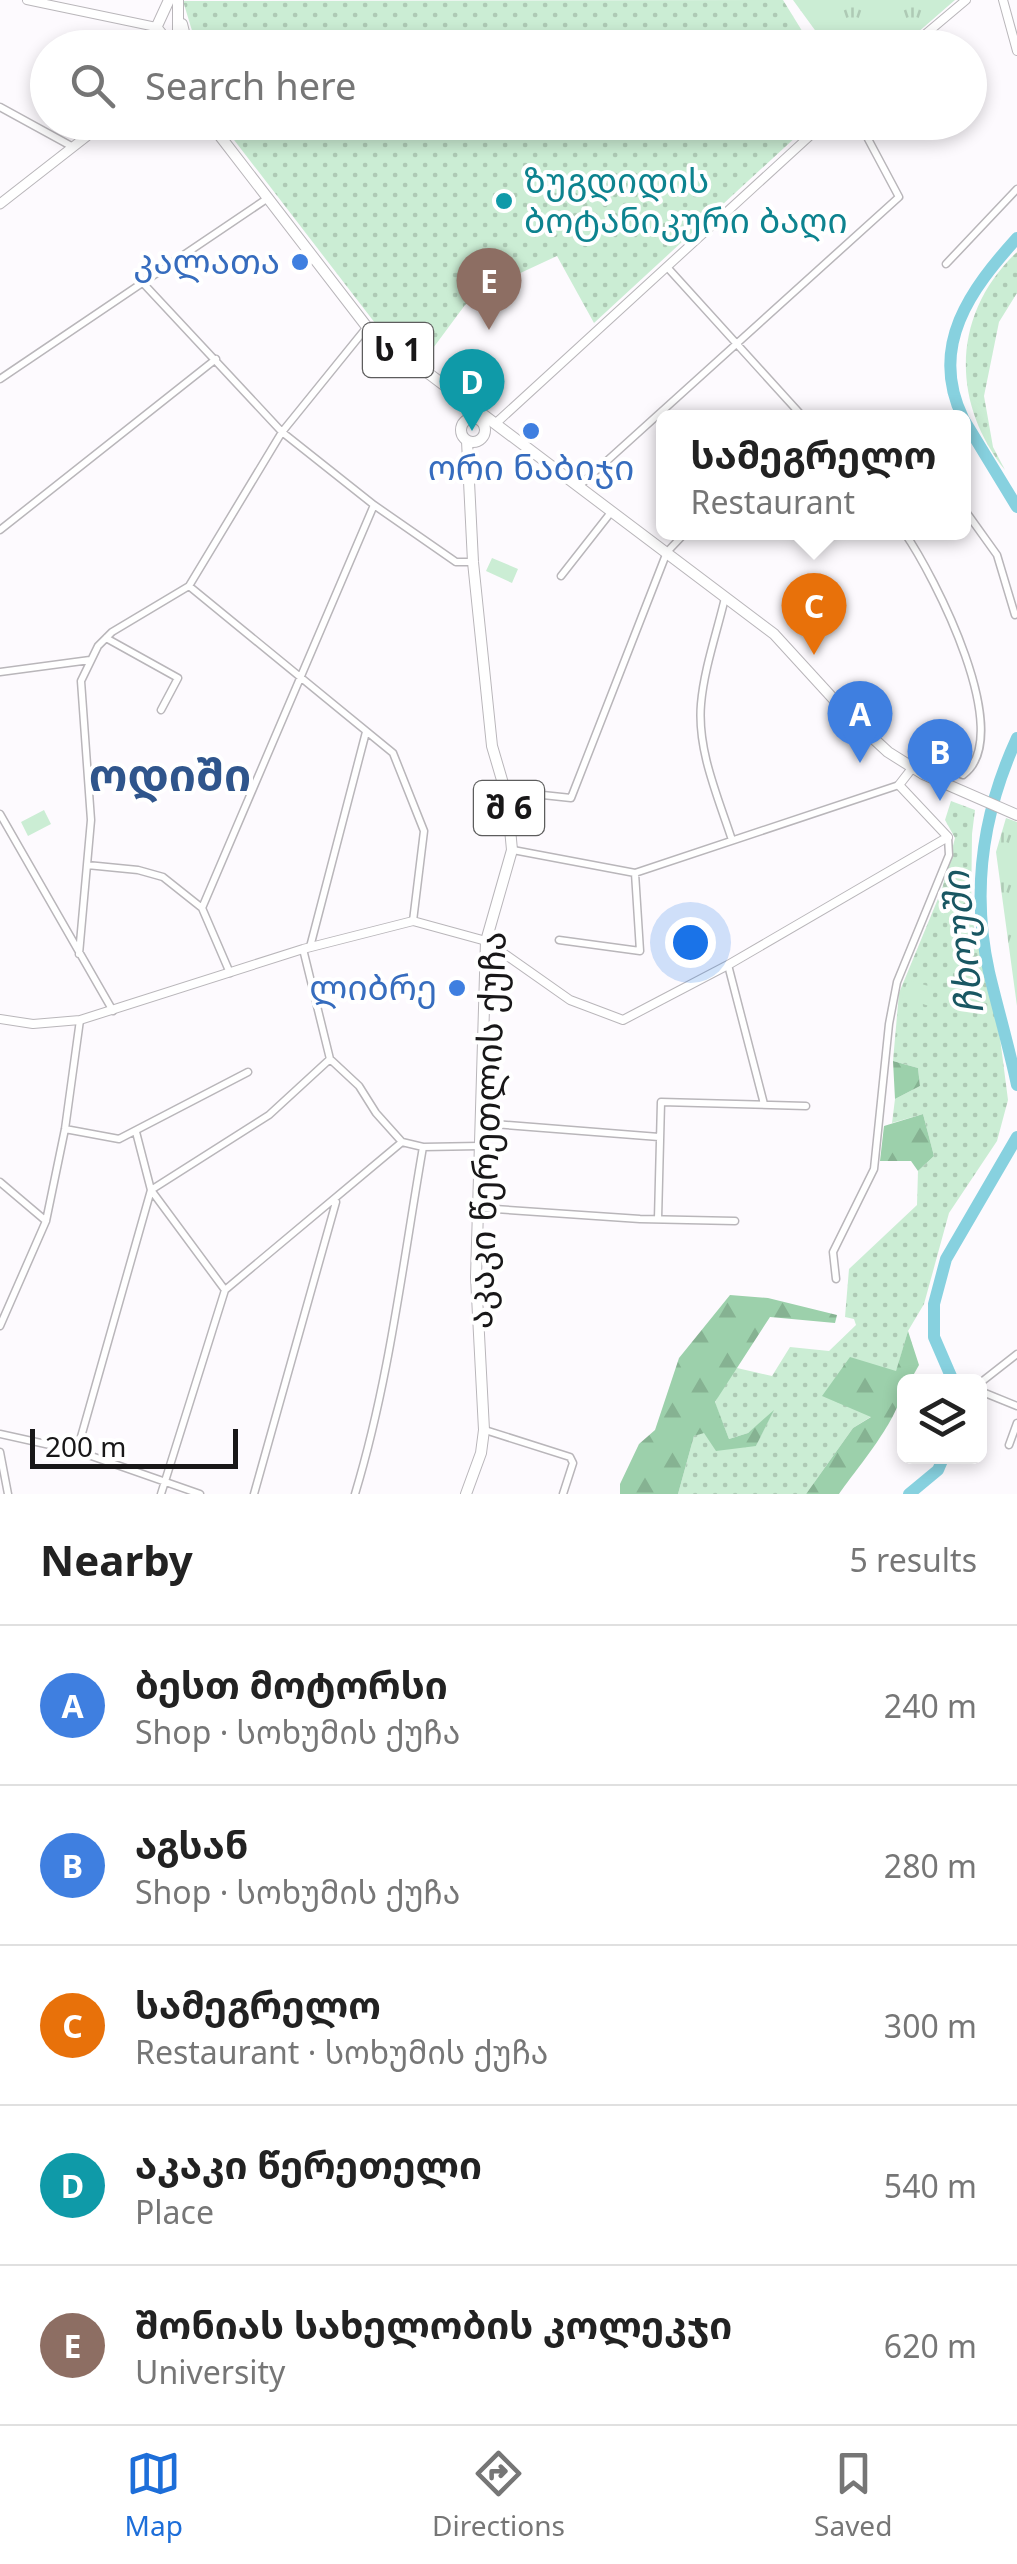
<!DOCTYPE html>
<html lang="en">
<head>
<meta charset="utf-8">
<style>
  body { margin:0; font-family:"Noto Sans","Noto Sans Georgian",sans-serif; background:#f6f6f6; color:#222 }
  .controls { position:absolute; right:30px; bottom:30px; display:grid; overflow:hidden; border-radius:15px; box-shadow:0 5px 15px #0003 }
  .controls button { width:90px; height:90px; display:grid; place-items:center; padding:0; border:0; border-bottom:2px solid #e0e0e0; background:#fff; color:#222; font:50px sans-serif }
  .scale { position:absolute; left:30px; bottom:25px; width:208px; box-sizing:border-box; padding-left:10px; border:5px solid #181718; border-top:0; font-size:28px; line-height:35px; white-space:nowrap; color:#181718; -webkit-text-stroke:8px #fff; paint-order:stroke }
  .you { position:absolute; left:690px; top:942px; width:35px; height:35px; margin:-25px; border:8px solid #fff; border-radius:50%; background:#1a73e8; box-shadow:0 0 0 15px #1a73e833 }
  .badge { display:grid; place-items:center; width:65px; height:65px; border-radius:50%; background:#1d6ed9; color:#fff; font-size:32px; font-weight:700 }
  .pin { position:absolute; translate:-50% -82px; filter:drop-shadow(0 2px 5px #0008) }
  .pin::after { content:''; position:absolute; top:52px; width:35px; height:30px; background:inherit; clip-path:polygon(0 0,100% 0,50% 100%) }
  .popup { position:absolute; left:656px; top:410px; width:315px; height:130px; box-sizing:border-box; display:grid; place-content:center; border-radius:15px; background:#fff; filter:drop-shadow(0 2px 8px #0005); font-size:32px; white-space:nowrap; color:#767676 }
  .popup b { font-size:38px; color:#222 }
  .popup::after { content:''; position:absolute; left:50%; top:100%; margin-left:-20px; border:20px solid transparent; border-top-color:#fff }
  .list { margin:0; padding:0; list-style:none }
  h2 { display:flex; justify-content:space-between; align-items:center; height:130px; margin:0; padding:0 40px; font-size:42px }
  h2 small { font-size:32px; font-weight:400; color:#767676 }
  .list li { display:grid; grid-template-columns:65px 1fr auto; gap:30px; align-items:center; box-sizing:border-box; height:160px; padding:0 40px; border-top:2px solid #e0e0e0 }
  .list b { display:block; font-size:38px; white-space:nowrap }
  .list p { margin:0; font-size:32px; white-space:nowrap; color:#767676 }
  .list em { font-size:32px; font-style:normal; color:#767676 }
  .icon { flex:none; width:55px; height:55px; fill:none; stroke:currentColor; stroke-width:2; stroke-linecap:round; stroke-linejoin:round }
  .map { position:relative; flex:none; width:1017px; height:1494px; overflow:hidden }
  .search { position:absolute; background:#fff; box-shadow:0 5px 15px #0003; left:30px; right:30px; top:30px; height:110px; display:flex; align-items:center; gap:25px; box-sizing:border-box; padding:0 35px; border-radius:55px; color:#767676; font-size:38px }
  .sheet { height:930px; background:#fff }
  nav { display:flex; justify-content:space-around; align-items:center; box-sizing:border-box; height:140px; border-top:2px solid #e0e0e0; background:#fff; font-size:28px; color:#767676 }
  nav a { display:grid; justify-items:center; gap:5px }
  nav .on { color:#1d6ed9 }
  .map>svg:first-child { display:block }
</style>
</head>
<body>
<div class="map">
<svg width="1017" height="1494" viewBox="0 0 1017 1494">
  <defs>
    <pattern id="grass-dots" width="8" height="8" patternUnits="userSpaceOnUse" patternTransform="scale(2.5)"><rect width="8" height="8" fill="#cbedd4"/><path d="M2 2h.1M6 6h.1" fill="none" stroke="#aecab5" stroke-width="1.8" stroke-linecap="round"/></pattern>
    <pattern id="forest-firs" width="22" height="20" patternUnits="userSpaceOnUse" patternTransform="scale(2.5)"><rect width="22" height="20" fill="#9cd0ab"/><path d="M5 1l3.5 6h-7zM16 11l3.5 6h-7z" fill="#86b292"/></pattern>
    <pattern id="park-tufts" width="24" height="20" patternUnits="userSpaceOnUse" patternTransform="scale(2.5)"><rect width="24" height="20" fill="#cbedd4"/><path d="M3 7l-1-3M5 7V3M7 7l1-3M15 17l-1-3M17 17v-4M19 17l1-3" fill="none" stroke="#aecab5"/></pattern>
  </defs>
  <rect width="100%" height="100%" fill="#fdfafe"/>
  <path fill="url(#grass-dots)" d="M 783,0 L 812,47 L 197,47 L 183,1 Z
    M 221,123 L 811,123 L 594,323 L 557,256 L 499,283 L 465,305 L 425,359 L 375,323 Z
    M 1017,252 L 1017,293 L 999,322 L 984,396 L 993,447 L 1005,470 C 950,401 952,313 1017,252 Z
    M 951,801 L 975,810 L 972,834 L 971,914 L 1000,1038 L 1008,1100 L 997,1141 L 949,1213 L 924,1304 L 908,1331 L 896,1372 L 823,1395 L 872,1416 L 853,1428 L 806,1494 L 678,1494 L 694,1436 L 704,1432 L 756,1446 L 772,1413 L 748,1433 L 729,1439 L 715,1403 L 727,1376 L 737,1368 L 772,1376 L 790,1347 L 829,1351 L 856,1325 L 854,1319 L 845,1317 L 849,1269 L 917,1205 L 918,1171 L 934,1156 L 923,1114 L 892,1123 L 895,1099 L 920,1086 L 918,1068 L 893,1061 L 899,993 L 942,889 L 955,838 L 945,820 Z"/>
  <path fill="url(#forest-firs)" d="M 893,1061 L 918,1068 L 920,1086 L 895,1099 Z
    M 923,1114 L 934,1156 L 918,1171 L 911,1161 L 880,1161 L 884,1126 Z
    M 730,1295 L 768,1298 L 837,1315 L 835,1323 L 770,1317 L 715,1402 L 729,1439 L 748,1433 L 774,1410 L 756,1446 L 716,1451 L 704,1433 L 694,1436 L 678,1494 L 620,1494 L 620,1484 L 639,1444 L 655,1430 L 679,1358 Z
    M 908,1331 L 919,1365 L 910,1381 L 904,1381 C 904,1414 858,1467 839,1494 L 806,1494 L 853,1428 L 871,1417 L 822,1396 L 850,1357 L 896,1371 Z"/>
  <path fill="url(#park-tufts)" d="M 793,0 L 955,0 L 901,47 L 828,48 Z
    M 1006,818 L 1017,822 L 1017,1006 L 996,852 Z"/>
  <path fill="#cbedd4" d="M 492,558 L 518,569 L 512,583 L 486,571 Z
    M 44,810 L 51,824 L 28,836 L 21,822 Z
    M 908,980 L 935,988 L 929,1006 L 902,997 Z"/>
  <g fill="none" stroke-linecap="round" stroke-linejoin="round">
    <path stroke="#87d1df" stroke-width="12" d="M 963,418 C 928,346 971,289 1017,238
      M 964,420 L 1017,507
      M 1017,738 C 983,812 971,891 989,972 C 998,1010 1009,1047 1017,1085
      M 953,1381 L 934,1337 L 934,1304 L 946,1259 L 1017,1137
      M 909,1494 L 938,1470 L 944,1456"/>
    <g stroke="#b9b6ba" stroke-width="9">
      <path id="minor" d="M 0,107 L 73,147
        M 946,264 L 1017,189
        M 667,267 L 804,418
        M 142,282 L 282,432 L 374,505 L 456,562 L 473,562
        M 0,379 L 268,198
        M 578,487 L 899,197 L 859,122
        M 964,509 L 997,555 L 1015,615
        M 0,530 L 216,359
        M 904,532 C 934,575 1017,736 963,775 L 937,766 L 922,757 L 913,767
        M 561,576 L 612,511
        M 189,586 L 393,753 L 424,831 L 413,921
        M 725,598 C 717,632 704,669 701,704 C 697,750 718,797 732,840
        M 106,638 L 178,678 L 161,710
        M 0,672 L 90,660
        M 507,797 L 524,793 L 571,798 L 667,552 L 686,532
        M 0,814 L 113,1011
        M 513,850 L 635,873 L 899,785
        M 87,865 L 138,870 L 163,877 L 202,908
        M 559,940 L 640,951 L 635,873
        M 310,947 L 366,732
        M 303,949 L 330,1059 L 359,1086 L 376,1113 L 402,1142 L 423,1147 L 480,1146
        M 79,954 L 91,820 L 81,681 L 98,646 L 112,632 L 189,586 L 282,432 L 367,327
        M 728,965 L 764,1104
        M 230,973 L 202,908 L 374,505
        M 481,1123 L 659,1137
        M 65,1129 L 119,1139 L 248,1072
        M 136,1132 L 151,1190 L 225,1290
        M 0,1182 L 46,1221
        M 480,1208 L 640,1219 L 735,1221
        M 658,1219 L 661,1102 L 806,1106
        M 836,1279 L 833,1252 L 874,1169 L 889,1024 L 897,982 L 949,855 L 948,837
        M 0,1326 L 46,1221 L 65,1129 L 80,1020
        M 980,1383 L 1017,1354
        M 980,1391 L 1017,1406
        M 485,1430 L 570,1457 L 573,1463 L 563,1494
        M 0,1434 L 77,1451 L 200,1494
        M 1009,1445 L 1017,1423
        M 77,1451 L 151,1190 L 269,1115 L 330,1059
        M 0,1452 L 8,1494
        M 161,1494 L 225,1290 L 402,1142
        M 254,1494 L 336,1202
        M 355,1494 C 389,1382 403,1262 423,1147"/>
    </g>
    <g stroke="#b9b6ba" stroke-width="10">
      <path id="tertiary" d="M 27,0 L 156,27
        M 1003,0 L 1017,51
        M 909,48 L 966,0
        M 495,424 L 825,122
        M 0,1019 L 33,1024 L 80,1020 L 303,949 L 413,921 L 486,941 L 570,1000 L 623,1020 L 728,965 L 948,837 L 899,785 L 913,767"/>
    </g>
    <g stroke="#b9b6ba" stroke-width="11">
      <path id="secondary" d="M 0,204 L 105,122"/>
    </g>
    <g stroke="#b9b6ba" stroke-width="12">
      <path id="primary" d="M461 430a12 12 0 1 1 24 0a12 12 0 1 1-24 0Z
        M 466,1494 L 481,1453 L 484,1430 L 476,1277 L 486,941 L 512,850 L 507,797 L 492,746 L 473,562 L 467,441"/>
    </g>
    <g stroke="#b9b6ba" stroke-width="12">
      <path id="trunk" d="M 182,24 L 188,48
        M 156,27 L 173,48
        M 152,48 L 151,39 L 169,0
        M 178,48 L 178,0
        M 204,122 L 220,136 L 367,327 L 774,634 L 849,716 L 888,752 L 923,774 L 1017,815"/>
    </g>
    <use href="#minor" stroke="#fff" stroke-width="6"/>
    <use href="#tertiary" stroke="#fff" stroke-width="8"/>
    <use href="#secondary" stroke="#fff" stroke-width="9"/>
    <use href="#primary" stroke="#fff" stroke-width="10"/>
    <use href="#trunk" stroke="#fff" stroke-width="10"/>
  </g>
  <circle fill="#0f9aa8" stroke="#fff" stroke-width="4" cx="504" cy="201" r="10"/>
  <g fill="#3f7fe0" stroke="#fff" stroke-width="4">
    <circle cx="300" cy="262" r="10"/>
    <circle cx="531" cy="431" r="10"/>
    <circle cx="457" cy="988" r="10"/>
  </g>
  <g text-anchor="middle" stroke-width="8" stroke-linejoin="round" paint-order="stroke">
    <g fill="#fff" stroke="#5d5d5d" stroke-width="2.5">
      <rect x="363" y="323" width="70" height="54" rx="8"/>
      <rect x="474" y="781" width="70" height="54" rx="8"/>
    </g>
    <g font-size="32" font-weight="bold" fill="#181718">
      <text x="398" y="361">ს 1</text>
      <text x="509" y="819">შ 6</text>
    </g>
    <g font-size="35" fill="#0d838f" stroke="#fff" text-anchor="start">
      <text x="524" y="193">ზუგდიდის<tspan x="524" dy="40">ბოტანიკური ბაღი</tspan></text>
    </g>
    <g font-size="35" fill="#366cbe" stroke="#fff" text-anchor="end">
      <text x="280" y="274">კალათა</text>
      <text x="531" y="480" text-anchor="middle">ორი ნაბიჯი</text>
      <text x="437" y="1000">ლიბრე</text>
    </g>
    <g font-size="35" fill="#181718" stroke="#fff">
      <text transform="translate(487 1130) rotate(-88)" y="12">აკაკი წერეთლის ქუჩა</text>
    </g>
    <g font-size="38" font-style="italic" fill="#195762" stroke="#fff">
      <text transform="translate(963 943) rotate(-96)" y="13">ჩხოუში</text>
    </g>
    <g font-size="45" font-weight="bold" fill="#2f558c" stroke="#fff">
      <text x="170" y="791">ოდიში</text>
    </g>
  </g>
</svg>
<div class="controls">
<button><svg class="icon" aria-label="layers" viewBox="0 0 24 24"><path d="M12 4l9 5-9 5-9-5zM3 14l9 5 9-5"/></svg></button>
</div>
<div class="scale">200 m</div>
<div class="you"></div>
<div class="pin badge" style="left:860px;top:763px;background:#3f7fe0">A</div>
<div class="pin badge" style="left:940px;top:801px;background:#3f7fe0">B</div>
<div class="pin badge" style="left:814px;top:655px;background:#e8710a">C</div>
<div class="popup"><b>სამეგრელო</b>Restaurant</div>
<div class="pin badge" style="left:472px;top:431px;background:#0f9aa8">D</div>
<div class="pin badge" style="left:489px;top:330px;background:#8d6e63">E</div>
<div class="search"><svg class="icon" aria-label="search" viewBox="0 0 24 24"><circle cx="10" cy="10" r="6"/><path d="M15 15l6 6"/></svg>Search here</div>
</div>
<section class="sheet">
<h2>Nearby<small>5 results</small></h2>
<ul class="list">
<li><span class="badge" style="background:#3f7fe0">A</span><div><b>ბესთ მოტორსი</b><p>Shop · სოხუმის ქუჩა</p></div><em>240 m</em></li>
<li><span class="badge" style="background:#3f7fe0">B</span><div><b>აგსან</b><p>Shop · სოხუმის ქუჩა</p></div><em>280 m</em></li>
<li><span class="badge" style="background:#e8710a">C</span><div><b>სამეგრელო</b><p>Restaurant · სოხუმის ქუჩა</p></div><em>300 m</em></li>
<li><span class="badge" style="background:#0f9aa8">D</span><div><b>აკაკი წერეთელი</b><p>Place</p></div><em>540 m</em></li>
<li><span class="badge" style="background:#8d6e63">E</span><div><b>შონიას სახელობის კოლეკჯი</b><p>University</p></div><em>620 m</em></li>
</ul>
</section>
<nav>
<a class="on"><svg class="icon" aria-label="map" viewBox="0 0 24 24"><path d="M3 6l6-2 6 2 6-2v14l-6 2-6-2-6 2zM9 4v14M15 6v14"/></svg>Map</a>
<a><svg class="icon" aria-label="directions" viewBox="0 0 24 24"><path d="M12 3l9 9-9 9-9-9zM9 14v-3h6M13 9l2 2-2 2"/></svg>Directions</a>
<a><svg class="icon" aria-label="saved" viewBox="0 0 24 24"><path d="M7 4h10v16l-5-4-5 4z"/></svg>Saved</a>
</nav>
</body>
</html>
